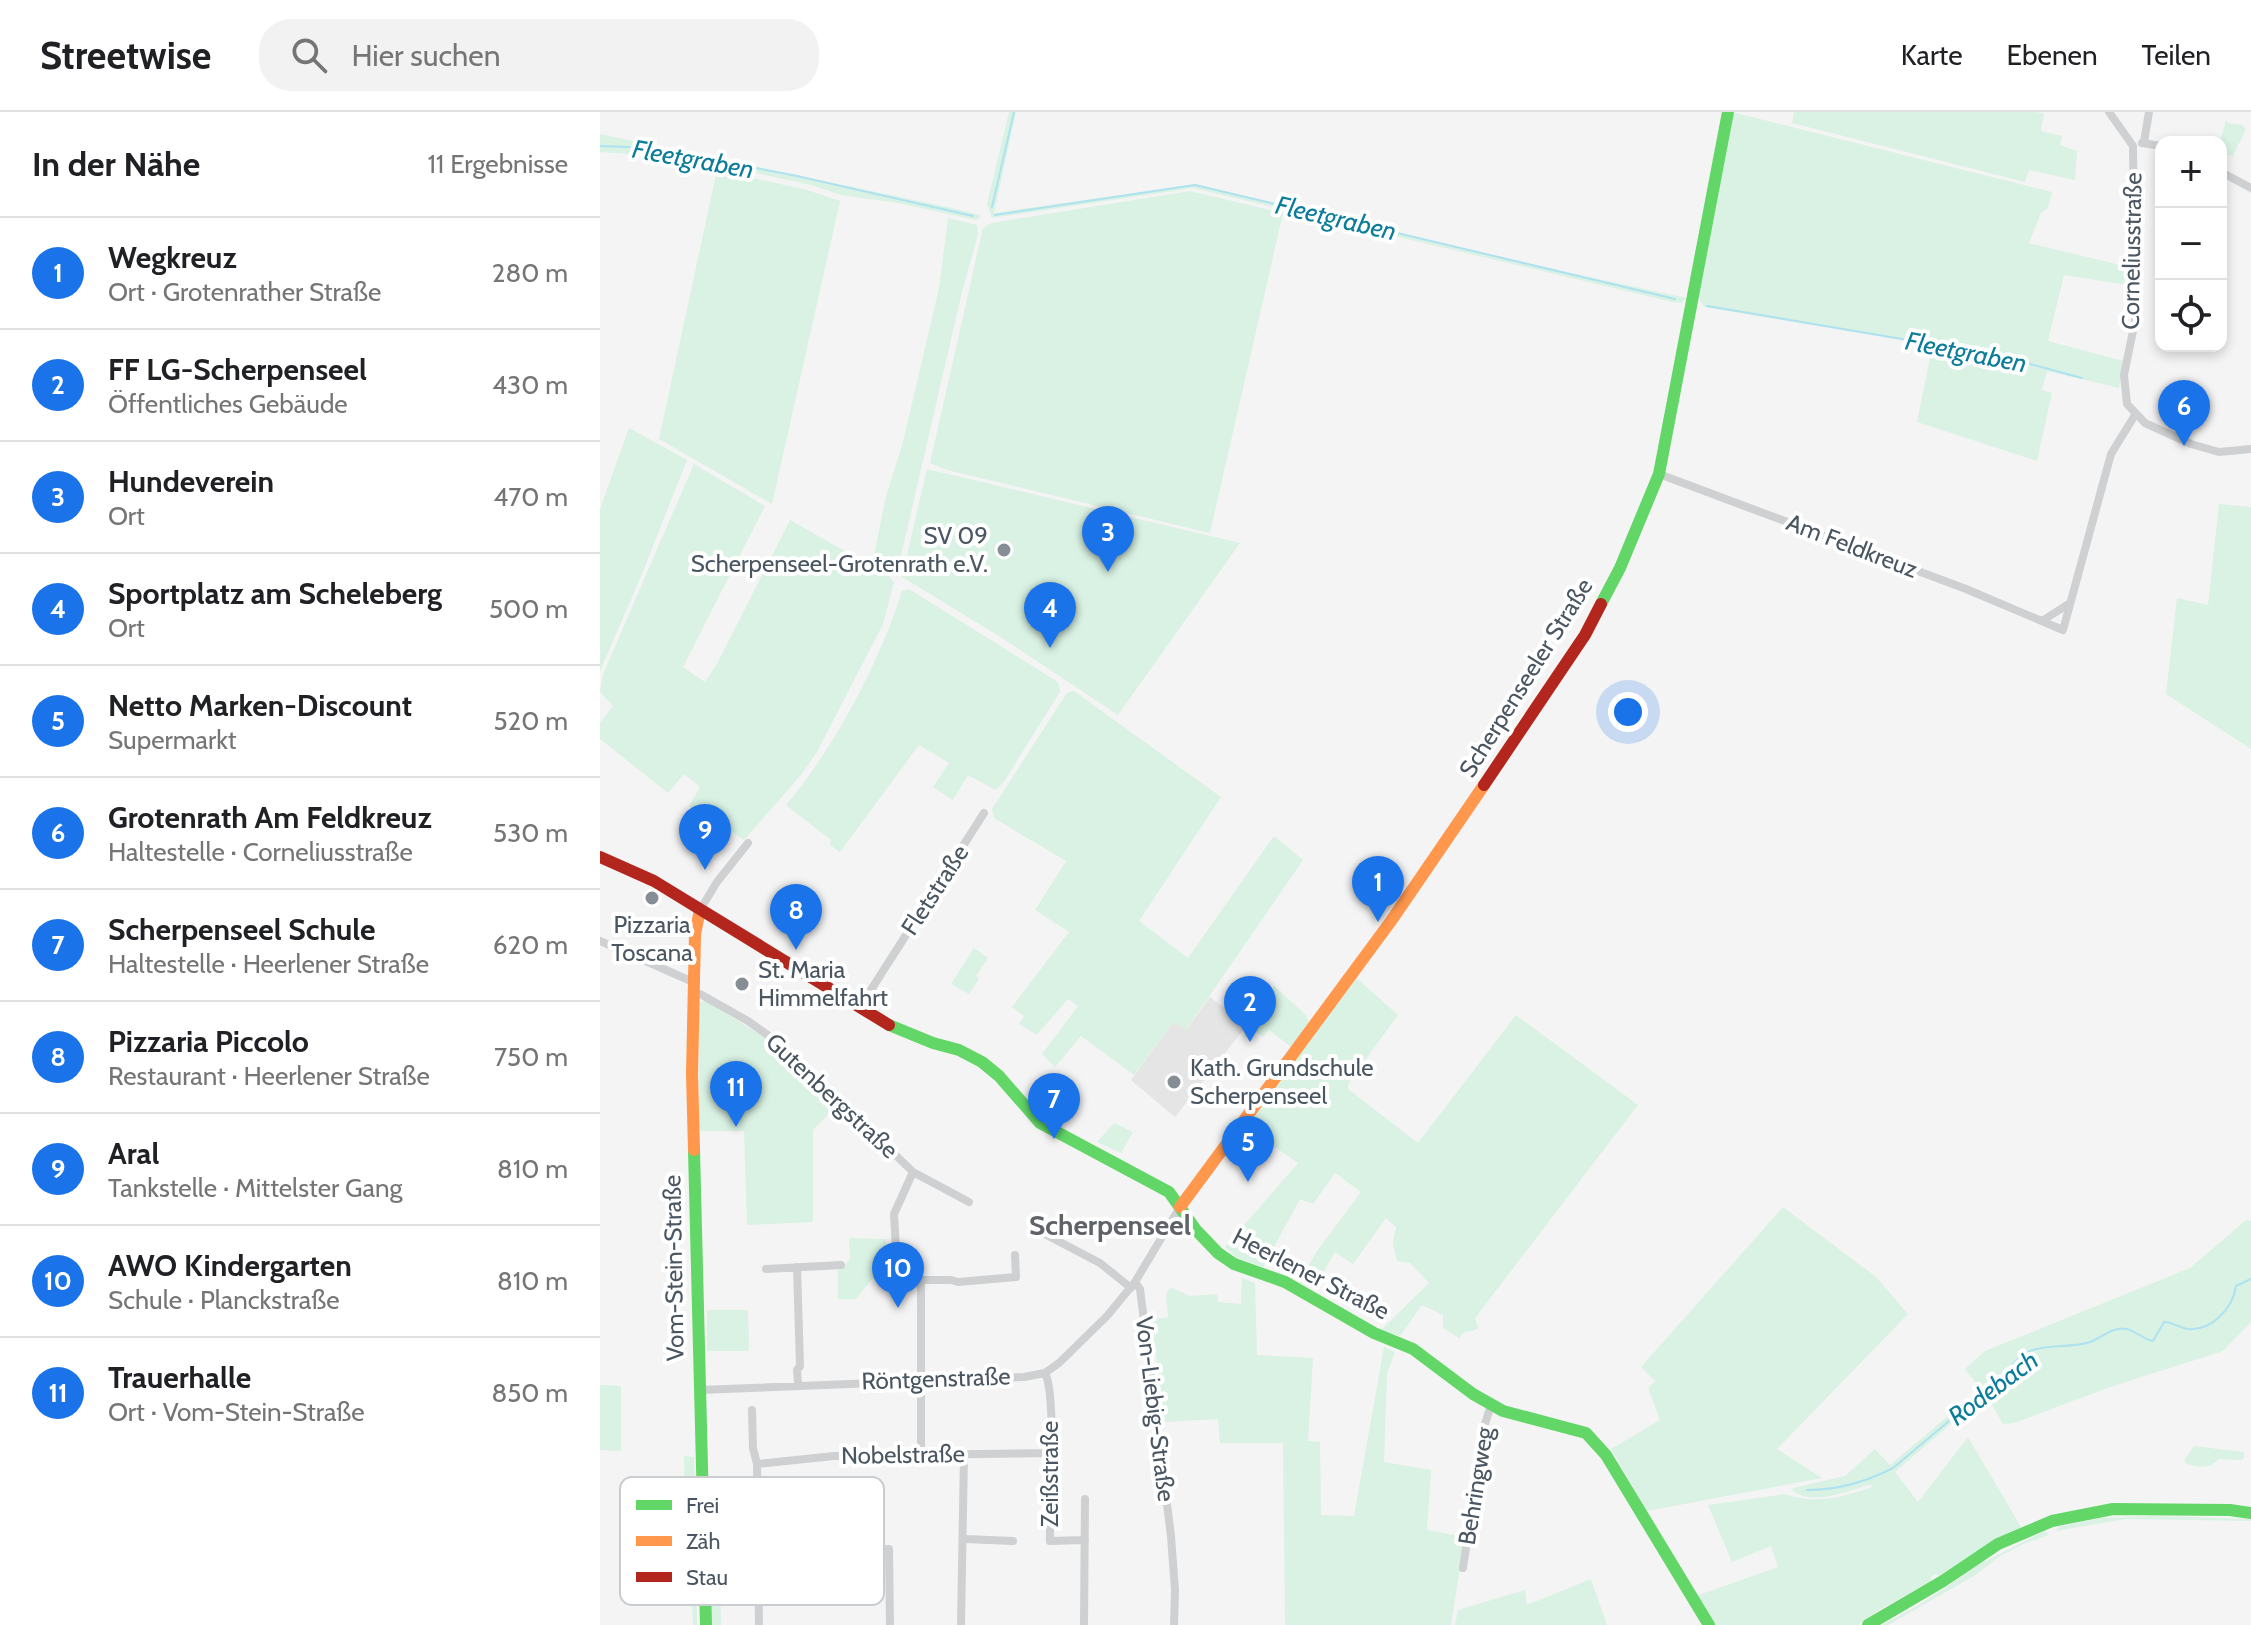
<!DOCTYPE html>
<html lang="de">
<head>
<meta charset="utf-8">
<style>
  body { margin:0; font-family:Cabin,sans-serif; background:#f2f2f2; color:#202124 }
  .controls { position:absolute; right:24px; top:24px; display:grid; overflow:hidden; border-radius:16px; box-shadow:0 4px 12px #0003 }
  .controls button { width:72px; height:72px; display:grid; place-items:center; padding:0; border:0; border-bottom:2px solid #e0e0e0; background:#fff; color:#202124; font:40px sans-serif }
  .you { position:absolute; left:1028px; top:600px; width:28px; height:28px; margin:-20px; border:6px solid #fff; border-radius:50%; background:#1a73e8; box-shadow:0 0 0 12px #1a73e833 }
  .badge { display:grid; place-items:center; width:52px; height:52px; border-radius:50%; background:#1a73e8; color:#fff; font-size:26px; font-weight:700 }
  .pin { position:absolute; translate:-50% -66px; filter:drop-shadow(0 2px 4px #0008) }
  .pin::after { content:''; position:absolute; top:42px; width:28px; height:24px; background:inherit; clip-path:polygon(0 0,100% 0,50% 100%) }
  .list { margin:0; padding:0; list-style:none }
  h2 { display:flex; justify-content:space-between; align-items:center; height:104px; margin:0; padding:0 32px; font-size:34px }
  h2 small { font-size:26px; font-weight:400; color:#757577 }
  .list li { display:grid; grid-template-columns:52px 1fr auto; gap:24px; align-items:center; box-sizing:border-box; height:112px; padding:0 32px; border-top:2px solid #e0e0e0 }
  .list b { display:block; font-size:30px; white-space:nowrap }
  .list p { margin:0; font-size:26px; white-space:nowrap; color:#757577 }
  .list em { font-size:26px; font-style:normal; color:#757577 }
  .icon { flex:none; width:44px; height:44px; fill:none; stroke:currentColor; stroke-width:2; stroke-linecap:round; stroke-linejoin:round }
  .map { position:relative; flex:none; width:1651px; height:1513px; overflow:hidden }
  header { display:flex; align-items:center; gap:48px; box-sizing:border-box; height:112px; padding:0 40px; background:#fff; border-bottom:2px solid #e0e0e0 }
  header strong { font-size:38px }
  nav { display:flex; gap:44px; margin-inline-start:auto; font-size:28px }
  .search { width:560px; height:72px; background:#f2f2f2; display:flex; align-items:center; gap:20px; box-sizing:border-box; padding:0 28px; border-radius:32px; color:#757577; font-size:30px }
  main { display:flex }
  aside { flex:1; background:#fff }
  .map>svg:first-child { display:block }
</style>
</head>
<body>
<header>
<strong>Streetwise</strong>
<div class="search"><svg class="icon" aria-label="search" viewBox="0 0 24 24"><circle cx="10" cy="10" r="6"/><path d="M15 15l6 6"/></svg>Hier suchen</div>
<nav><a>Karte</a><a>Ebenen</a><a>Teilen</a></nav>
</header>
<main>
<aside>
<h2>In der Nähe<small>11 Ergebnisse</small></h2>
<ul class="list">
<li><span class="badge">1</span><div><b>Wegkreuz</b><p>Ort · Grotenrather Straße</p></div><em>280 m</em></li>
<li><span class="badge">2</span><div><b>FF LG-Scherpenseel</b><p>Öffentliches Gebäude</p></div><em>430 m</em></li>
<li><span class="badge">3</span><div><b>Hundeverein</b><p>Ort</p></div><em>470 m</em></li>
<li><span class="badge">4</span><div><b>Sportplatz am Scheleberg</b><p>Ort</p></div><em>500 m</em></li>
<li><span class="badge">5</span><div><b>Netto Marken-Discount</b><p>Supermarkt</p></div><em>520 m</em></li>
<li><span class="badge">6</span><div><b>Grotenrath Am Feldkreuz</b><p>Haltestelle · Corneliusstraße</p></div><em>530 m</em></li>
<li><span class="badge">7</span><div><b>Scherpenseel Schule</b><p>Haltestelle · Heerlener Straße</p></div><em>620 m</em></li>
<li><span class="badge">8</span><div><b>Pizzaria Piccolo</b><p>Restaurant · Heerlener Straße</p></div><em>750 m</em></li>
<li><span class="badge">9</span><div><b>Aral</b><p>Tankstelle · Mittelster Gang</p></div><em>810 m</em></li>
<li><span class="badge">10</span><div><b>AWO Kindergarten</b><p>Schule · Planckstraße</p></div><em>810 m</em></li>
<li><span class="badge">11</span><div><b>Trauerhalle</b><p>Ort · Vom-Stein-Straße</p></div><em>850 m</em></li>
</ul>
</aside>
<div class="map">
<svg width="1651" height="1513" viewBox="0 0 1651 1513">
  <rect width="100%" height="100%" fill="#f4f4f4"/>
  <path fill="#e6e5e6" d="M 610,885 L 647,913 L 575,1005 L 531,968 L 574,909 L 587,917 Z"/>
  <path fill="#d9f2e3" d="M 409,0 L 416,0 L 394,101 L 596,72 L 892,144 L 1087,186 L 1081,191 L 1072,190 L 593,76 L 392,106 L 387,92 Z
    M 1194,0 L 1436,0 L 1444,2 L 1441,19 L 1462,24 L 1460,33 L 1477,39 L 1475,68 L 1429,58 L 1425,70 L 1192,11 Z
    M 1136,1 L 1452,80 L 1448,96 L 1441,101 L 1429,131 L 1528,155 L 1528,173 L 1464,163 L 1448,229 L 1523,249 L 1519,276 L 1447,259 L 1442,278 L 1452,281 L 1437,349 L 1317,310 L 1331,241 L 1325,232 L 1104,195 L 1098,185 L 1130,3 Z
    M 1626,8 L 1628,11 L 1642,13 L 1646,17 L 1633,44 L 1621,41 L 1620,30 Z
    M 0,22 L 352,96 L 380,103 L 380,106 L 376,108 L 298,91 L 241,83 L 211,73 L 86,46 L 0,40 Z
    M 117,58 L 207,78 L 240,89 L 172,392 L 59,327 Z
    M 590,79 L 683,101 L 610,421 L 347,358 L 330,351 L 383,116 L 391,111 Z
    M 348,106 L 377,113 L 378,122 L 362,180 L 297,461 L 295,461 L 273,449 L 285,388 L 303,330 L 339,176 Z
    M 29,316 L 87,348 L 40,467 L 0,559 L 0,397 Z
    M 94,352 L 165,394 L 83,555 L 105,570 L 118,550 L 190,408 L 289,464 L 294,470 L 283,512 L 217,640 L 201,663 L 144,728 L 125,715 L 118,716 L 89,694 L 100,675 L 84,662 L 68,681 L 0,627 L 0,611 L 13,594 L 0,580 L 3,562 Z
    M 327,357 L 640,431 L 518,603 L 399,524 L 302,465 Z
    M 1619,392 L 1651,395 L 1651,637 L 1566,582 L 1577,486 L 1608,493 Z
    M 309,477 L 458,570 L 460,580 L 403,671 L 395,678 L 368,663 L 353,688 L 333,675 L 349,651 L 319,633 L 240,740 L 230,733 L 231,728 L 186,693 C 234,636 280,550 302,479 Z
    M 474,579 L 621,685 L 539,809 L 588,846 L 674,724 L 703,748 L 586,918 L 573,910 L 534,963 L 481,924 L 455,955 L 442,942 L 478,894 L 468,887 L 437,923 L 419,912 L 424,904 L 412,895 L 469,820 L 435,798 L 466,749 L 394,706 L 392,697 L 461,590 L 467,581 Z
    M 374,836 L 388,846 L 376,864 L 379,867 L 369,882 L 351,872 Z
    M 753,863 L 798,903 L 749,970 L 748,977 L 818,1031 L 916,903 L 1038,993 L 875,1206 L 878,1216 L 873,1219 L 864,1220 L 859,1226 L 843,1216 L 843,1203 L 822,1193 L 800,1224 L 781,1218 L 829,1171 L 810,1151 L 797,1149 L 793,1131 L 796,1115 L 786,1106 L 753,1152 L 735,1140 L 714,1177 L 699,1170 L 717,1139 L 761,1080 L 735,1061 L 713,1092 L 700,1087 L 663,1155 L 637,1146 L 625,1135 L 698,1051 L 660,1025 L 656,1030 L 640,1018 Z
    M 674,874 L 706,903 L 709,910 L 691,935 L 669,918 L 663,925 L 647,913 Z
    M 105,889 L 180,934 L 240,991 L 213,1018 L 213,1110 L 147,1113 L 144,1019 L 99,1019 L 99,891 Z
    M 514,1011 L 533,1020 L 521,1041 L 497,1030 Z
    M 1183,1095 L 1276,1165 L 1308,1202 L 1177,1337 L 1222,1366 L 1047,1399 L 1011,1337 L 1060,1308 L 1048,1276 L 1055,1269 L 1041,1255 Z
    M 1646,1108 L 1651,1109 L 1651,1210 L 1623,1239 L 1510,1275 L 1414,1311 L 1403,1312 L 1390,1289 L 1365,1257 L 1385,1239 L 1590,1156 Z
    M 249,1126 L 286,1127 L 285,1162 L 291,1167 L 272,1167 L 256,1187 L 238,1187 L 238,1155 L 242,1156 L 250,1147 Z
    M 642,1166 L 655,1171 L 657,1243 L 713,1246 L 708,1329 L 720,1330 L 721,1403 L 754,1404 L 784,1235 L 795,1240 L 787,1262 L 784,1350 L 831,1358 L 827,1418 L 865,1425 L 851,1513 L 685,1513 L 683,1331 L 620,1331 L 618,1307 L 565,1310 L 551,1208 L 568,1205 L 566,1183 L 570,1175 L 590,1184 L 617,1182 L 618,1190 L 641,1192 Z
    M 107,1198 L 148,1198 L 149,1239 L 107,1239 Z
    M 0,1273 L 21,1274 L 21,1339 L 0,1338 Z
    M 1379,1278 L 1383,1284 L 1295,1360 L 1318,1390 L 1368,1325 L 1421,1415 L 1339,1464 L 1336,1462 L 1331,1465 L 1331,1469 L 1281,1497 L 1258,1513 L 1114,1513 L 1096,1484 L 1178,1455 L 1171,1434 L 1132,1450 L 1108,1393 L 1185,1382 C 1216,1393 1243,1385 1272,1375 L 1271,1372 C 1249,1379 1212,1395 1192,1378 L 1193,1376 L 1245,1364 L 1275,1337 L 1290,1353 Z
    M 1594,1334 L 1644,1340 L 1644,1346 L 1641,1348 L 1619,1347 C 1610,1357 1598,1356 1585,1351 L 1585,1347 Z
    M 84,1344 L 94,1345 L 97,1513 L 93,1513 L 89,1435 L 93,1432 L 92,1384 L 85,1382 Z
    M 1552,1404 L 1651,1407 L 1651,1409 L 1525,1407 L 1456,1419 L 1458,1415 L 1501,1406 Z
    M 119,1408 L 121,1513 L 110,1513 L 108,1409 Z
    M 1445,1419 L 1449,1423 L 1423,1432 L 1400,1444 L 1374,1464 L 1288,1513 L 1282,1513 L 1319,1493 L 1371,1459 L 1277,1513 L 1398,1437 L 1382,1451 Z
    M 991,1467 L 1007,1513 L 855,1513 L 858,1498 L 861,1497 L 925,1478 L 927,1493 Z"/>
  <g fill="none" stroke-linecap="round" stroke-linejoin="round">
    <path stroke="#aee2f0" stroke-width="2" d="M 0,34 L 54,36 L 197,64 L 373,104
      M 392,95 L 414,0
      M 395,103 L 595,73 L 1075,187
      M 1107,194 L 1397,243 L 1482,266
      M 1207,1378 C 1237,1378 1266,1370 1293,1356 L 1386,1278 C 1403,1269 1412,1245 1433,1238 C 1451,1232 1472,1236 1490,1230 C 1499,1227 1509,1218 1518,1217 C 1532,1214 1541,1227 1553,1229 L 1564,1210 C 1572,1210 1580,1216 1588,1217 C 1612,1219 1633,1196 1636,1174 L 1651,1167"/>
    <path stroke="#ced0d2" stroke-width="8" d="M 1509,0 L 1533,34 L 1535,209 L 1524,263 L 1527,292 L 1545,311 L 1591,332 L 1619,340 L 1651,337
      M 1544,30 L 1549,0
      M 1542,31 L 1561,34
      M 1621,60 L 1651,76
      M 1059,362 L 1366,477 L 1463,518 L 1511,342 L 1535,303
      M 1442,509 L 1470,491
      M 100,798 L 117,770 L 148,731
      M 0,829 L 93,870
      M 93,882 L 100,882 L 148,909 L 183,934 L 313,1060 L 369,1090
      M 260,895 L 384,701
      M 313,1060 L 294,1102 L 297,1156 L 300,1165 L 302,1168 L 321,1168 L 321,1341
      M 437,1118 L 500,1151 L 531,1176
      M 197,1155 L 200,1254 L 197,1258 L 198,1272
      M 166,1157 L 241,1153
      M 321,1168 L 351,1168 L 358,1170 L 416,1165 L 415,1143
      M 535,1170 L 540,1177 L 571,1424 L 575,1478 L 574,1513
      M 445,1261 C 457,1283 449,1397 450,1429 L 485,1428
      M 99,1278 L 424,1265 L 445,1261 L 459,1251 L 507,1204 L 535,1170 L 580,1095
      M 152,1298 L 153,1336 L 157,1352 L 159,1513
      M 157,1352 L 234,1344 L 450,1341
      M 365,1427 L 413,1429
      M 157,1430 L 215,1429 L 227,1440 L 289,1437 L 290,1513
      M 863,1456 L 884,1315 L 891,1293
      M 361,1513 L 364,1342
      M 484,1513 L 485,1387"/>
    <path stroke="#63d668" stroke-width="12" d="M 1001,492 L 1020,456 L 1059,362 L 1128,0
      M 289,913 L 333,931 L 359,938 L 382,950 L 399,964 L 440,1011 L 569,1080 L 596,1118 L 618,1141 L 634,1152 L 685,1170 L 774,1221 L 813,1237 L 873,1282 L 903,1299 L 986,1321 L 1006,1343 L 1109,1513
      M 94,1038 L 106,1513
      M 1268,1513 L 1343,1469 L 1398,1432 L 1452,1409 L 1513,1397 L 1630,1398 L 1651,1401"/>
    <path stroke="#ff974d" stroke-width="12" d="M 94,1038 L 92,962 L 95,822 L 100,798
      M 580,1095 L 791,809 L 884,673"/>
    <path stroke="#b3261e" stroke-width="12" d="M 884,673 L 985,523 L 1001,492
      M 0,745 L 54,769 L 289,913"/>
  </g>
  <g fill="#868d94" stroke="#fff" stroke-width="3">
    <circle cx="404" cy="438" r="8"/>
    <circle cx="52" cy="786" r="8"/>
    <circle cx="142" cy="872" r="8"/>
    <circle cx="574" cy="970" r="8"/>
  </g>
  <g text-anchor="middle" stroke-width="8" stroke-linejoin="round" paint-order="stroke">
    <g font-size="24" fill="#4a5661" stroke="#fff">
      <text transform="translate(1532 139) rotate(-89)" y="8">Corneliusstraße</text>
      <text transform="translate(1252 434) rotate(21)" y="8">Am Feldkreuz</text>
      <text transform="translate(926 566) rotate(-58)" y="8">Scherpenseeler Straße</text>
      <text transform="translate(335 778) rotate(-57)" y="8">Fletstraße</text>
      <text transform="translate(232 984) rotate(43)" y="8">Gutenbergstraße</text>
      <text transform="translate(74 1156) rotate(-91)" y="8">Vom-Stein-Straße</text>
      <text transform="translate(711 1162) rotate(27)" y="8">Heerlener Straße</text>
      <text transform="translate(336 1267) rotate(-2)" y="8">Röntgenstraße</text>
      <text transform="translate(555 1297) rotate(83)" y="8">Von-Liebig-Straße</text>
      <text transform="translate(303 1343) rotate(-1)" y="8">Nobelstraße</text>
      <text transform="translate(450 1362) rotate(-90)" y="8">Zeißstraße</text>
      <text transform="translate(876 1374) rotate(-81)" y="8">Behringweg</text>
    </g>
    <g font-size="24" fill="#4a5661" stroke="#fff" text-anchor="start">
      <text x="388" y="432" text-anchor="end">SV 09<tspan x="388" dy="28">Scherpenseel-Grotenrath e.V.</tspan></text>
      <text x="52" y="821" text-anchor="middle">Pizzaria<tspan x="52" dy="28">Toscana</tspan></text>
      <text x="158" y="866">St. Maria<tspan x="158" dy="28">Himmelfahrt</tspan></text>
      <text x="590" y="964">Kath. Grundschule<tspan x="590" dy="28">Scherpenseel</tspan></text>
    </g>
    <g font-size="26" font-style="italic" fill="#0c7c9b" stroke="#fff">
      <text transform="translate(93 47) rotate(10)" y="9">Fleetgraben</text>
      <text transform="translate(736 106) rotate(13)" y="9">Fleetgraben</text>
      <text transform="translate(1366 240) rotate(11)" y="9">Fleetgraben</text>
      <text transform="translate(1393 1276) rotate(-37)" y="9">Rodebach</text>
    </g>
    <g font-size="28" font-weight="bold" fill="#5f6368" stroke="#fff">
      <text x="510" y="1123">Scherpenseel</text>
    </g>
  </g>
  <rect x="20" y="1365" width="264" height="128" rx="12" fill="#fff" stroke="#c9ccd0" stroke-width="2"/>
  <rect x="36" y="1388" width="36" height="10" fill="#63d668"/>
  <rect x="36" y="1424" width="36" height="10" fill="#ff974d"/>
  <rect x="36" y="1460" width="36" height="10" fill="#b3261e"/>
  <g font-size="22" fill="#4a5661">
    <text x="86" y="1401">Frei</text>
    <text x="86" y="1437">Zäh</text>
    <text x="86" y="1473">Stau</text>
  </g>
</svg>
<div class="controls">
<button>+</button>
<button>−</button>
<button><svg class="icon" aria-label="locate" viewBox="0 0 24 24"><circle cx="12" cy="12" r="6"/><path d="M12 2v4M12 18v4M2 12h4M18 12h4"/></svg></button>
</div>
<div class="you"></div>
<div class="pin badge" style="left:778px;top:810px">1</div>
<div class="pin badge" style="left:650px;top:930px">2</div>
<div class="pin badge" style="left:508px;top:460px">3</div>
<div class="pin badge" style="left:450px;top:536px">4</div>
<div class="pin badge" style="left:648px;top:1070px">5</div>
<div class="pin badge" style="left:1584px;top:334px">6</div>
<div class="pin badge" style="left:454px;top:1027px">7</div>
<div class="pin badge" style="left:196px;top:838px">8</div>
<div class="pin badge" style="left:105px;top:758px">9</div>
<div class="pin badge" style="left:298px;top:1196px">10</div>
<div class="pin badge" style="left:136px;top:1015px">11</div>
</div>
</main>
</body>
</html>
